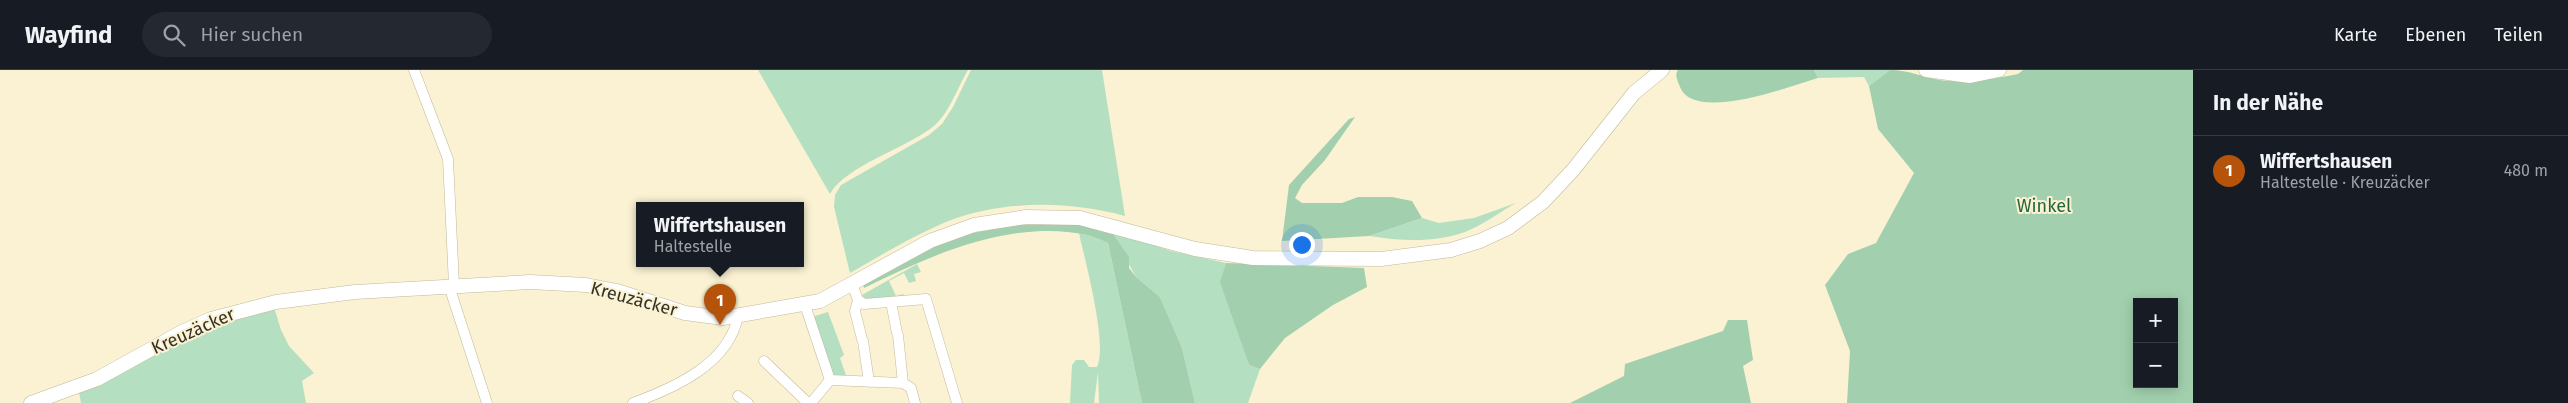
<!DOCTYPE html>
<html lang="de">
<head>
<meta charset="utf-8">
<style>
  body { margin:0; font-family:"Fira Sans",sans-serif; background:#242831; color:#f1f3f6 }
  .controls { position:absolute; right:15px; bottom:15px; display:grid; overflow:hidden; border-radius:0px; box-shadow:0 2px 12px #0003 }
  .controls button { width:45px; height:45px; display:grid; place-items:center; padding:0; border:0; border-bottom:1px solid #363941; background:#171b24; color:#f1f3f6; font:25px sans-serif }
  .you { position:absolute; left:1301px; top:174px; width:18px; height:18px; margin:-12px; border:4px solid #fff; border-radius:50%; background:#1a73e8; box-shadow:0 0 0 8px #1a73e833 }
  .badge { display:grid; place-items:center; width:32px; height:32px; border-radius:50%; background:#b45309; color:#fff; font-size:16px; font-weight:700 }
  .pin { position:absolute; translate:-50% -41px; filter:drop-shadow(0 1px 2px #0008) }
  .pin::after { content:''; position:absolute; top:26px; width:18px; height:15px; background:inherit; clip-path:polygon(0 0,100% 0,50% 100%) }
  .popup { position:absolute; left:636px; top:132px; width:168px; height:65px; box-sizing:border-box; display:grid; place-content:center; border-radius:0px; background:#171b24; filter:drop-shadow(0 1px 4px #0005); font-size:16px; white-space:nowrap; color:#9ea1a6 }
  .popup b { font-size:19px; color:#f1f3f6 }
  .popup::after { content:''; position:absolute; left:50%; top:100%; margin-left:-10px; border:10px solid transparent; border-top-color:#171b24 }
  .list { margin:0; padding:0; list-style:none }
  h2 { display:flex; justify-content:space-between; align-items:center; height:65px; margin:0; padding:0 20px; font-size:21px }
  h2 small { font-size:16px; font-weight:400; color:#9ea1a6 }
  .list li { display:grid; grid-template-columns:32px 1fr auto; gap:15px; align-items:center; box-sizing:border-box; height:70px; padding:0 20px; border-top:1px solid #363941 }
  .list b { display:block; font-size:19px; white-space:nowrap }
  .list p { margin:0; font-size:16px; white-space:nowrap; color:#9ea1a6 }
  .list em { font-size:16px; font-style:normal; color:#9ea1a6 }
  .icon { flex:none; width:28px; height:28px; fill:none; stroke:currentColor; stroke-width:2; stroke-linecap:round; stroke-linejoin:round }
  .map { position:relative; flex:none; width:2193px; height:333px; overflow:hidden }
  header { display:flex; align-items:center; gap:30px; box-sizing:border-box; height:70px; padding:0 25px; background:#171b24; border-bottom:1px solid #363941 }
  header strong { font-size:24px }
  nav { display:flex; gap:28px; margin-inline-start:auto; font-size:18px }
  .search { width:350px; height:45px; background:#242831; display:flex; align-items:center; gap:12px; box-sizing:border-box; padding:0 18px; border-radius:28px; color:#9ea1a6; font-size:19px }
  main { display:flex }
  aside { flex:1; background:#171b24 }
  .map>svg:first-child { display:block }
</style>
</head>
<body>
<header>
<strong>Wayfind</strong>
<div class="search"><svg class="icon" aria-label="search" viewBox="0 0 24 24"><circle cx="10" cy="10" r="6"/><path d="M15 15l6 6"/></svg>Hier suchen</div>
<nav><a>Karte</a><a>Ebenen</a><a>Teilen</a></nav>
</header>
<main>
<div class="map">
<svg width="2193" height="333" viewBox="0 0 2193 333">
  <rect width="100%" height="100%" fill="#faf2d2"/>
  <path fill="#b5dfc1" d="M 758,0 L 968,0 C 957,18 950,42 934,56 C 907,78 845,96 830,124 Z
    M 971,0 L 1102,0 L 1125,146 C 1070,131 1005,130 951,150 C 916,164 883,184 850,203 L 834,137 L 835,125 L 841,115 L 929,65 L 942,54 L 953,37 Z
    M 1814,0 L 1890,0 L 1869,16 L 1864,7 L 1818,8 Z
    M 1516,133 C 1500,142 1483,155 1465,162 C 1434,173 1401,171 1369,166 L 1422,148 L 1439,153 L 1474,148 Z
    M 1110,160 L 1171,181 L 1226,193 L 1221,212 L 1249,295 L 1260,299 L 1248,333 L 1195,333 L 1182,278 L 1160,227 L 1136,207 Z
    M 1079,163 L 1099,168 L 1108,173 L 1142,333 L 1099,333 L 1098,302 L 1094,333 L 1070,333 L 1072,295 L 1076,290 L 1084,290 L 1089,297 L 1097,297 C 1108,274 1085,191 1079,163 Z
    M 917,194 L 921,202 L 914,204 L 916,211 L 909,213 L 904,203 L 889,211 L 896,226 L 904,224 L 903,228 L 865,230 L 862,225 Z
    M 274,237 L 281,260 L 289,276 L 314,303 L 302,311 L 306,333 L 81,333 L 79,322 L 213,253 Z
    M 828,242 L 844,285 L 840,288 L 847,308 L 834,305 L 829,297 L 815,252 L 815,246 Z"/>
  <path fill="#a2d0ae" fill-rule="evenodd" d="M 1678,0 L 1814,0 L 1818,8 C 1791,16 1694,53 1680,17 C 1678,11 1674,5 1678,0 Z
    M 1890,0 C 1908,0 1923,7 1940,10 C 1968,14 1991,9 2018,4 L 2023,0 L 2193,0 L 2193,333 L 1847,333 L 1850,281 L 1825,215 L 1848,184 L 1876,173 L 1914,103 L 1878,59 L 1869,16 ZM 2137,232 L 2174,232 L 2174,314 L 2137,314 Z
    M 1355,47 L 1325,90 L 1302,115 L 1295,128 L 1302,133 L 1342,133 L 1358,127 L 1392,127 L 1412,131 L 1422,148 L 1369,166 L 1282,171 L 1289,115 L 1349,49 Z
    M 1063,152 L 1110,160 L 1129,187 L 1129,198 L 1136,207 L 1160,227 L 1182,278 L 1195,333 L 1142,333 L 1108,173 C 1088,162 1064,161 1041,161 C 977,164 922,190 864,218 L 863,214 C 886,202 908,189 931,178 C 972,158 1018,154 1063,152 Z
    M 1226,193 L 1364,198 L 1367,217 L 1333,235 L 1285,268 L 1260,299 L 1249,295 L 1220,212 Z
    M 1728,250 L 1747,250 L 1753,290 L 1743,296 L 1751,333 L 1570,333 L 1624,306 L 1625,294 L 1723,261 Z"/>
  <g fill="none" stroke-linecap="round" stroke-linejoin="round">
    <g stroke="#c0b99b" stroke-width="11">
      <path id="street" d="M 414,0 L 448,89 L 454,215
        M 852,214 L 858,230 L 864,234 L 926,229 L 957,333
        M 449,216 L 487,333
        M 858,230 L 855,241 L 862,269
        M 891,232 L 897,263
        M 805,235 L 830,310 L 811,333
        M 898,265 L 903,313
        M 863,271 L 869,312
        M 764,291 L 808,333
        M 830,310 L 903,313 L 911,318 L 915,333
        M 738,326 L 748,333
        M 633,333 C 674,318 729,294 738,246"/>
    </g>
    <g stroke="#c0b99b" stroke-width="15">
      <path id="secondary" d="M 1926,0 L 1970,6 L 1999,0
        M 31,333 L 97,309 L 182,262 L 211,249 L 276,232 L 355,222 L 530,212 L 586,215 L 617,221 L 685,243 L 723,248 L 820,231 L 930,171 L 974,155 L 1026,147 L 1080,148 L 1195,179 L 1253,188 L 1381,189 L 1451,180 L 1480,171 L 1508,158 L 1543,132 L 1573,100 L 1634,23 L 1662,0"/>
    </g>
    <use href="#street" stroke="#fff" stroke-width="10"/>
    <use href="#secondary" stroke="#fff" stroke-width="14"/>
  </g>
  <g text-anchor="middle" stroke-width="4" stroke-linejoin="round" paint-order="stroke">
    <g font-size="18" fill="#21673d" stroke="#faf2d2">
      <text x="2044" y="142">Winkel</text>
    </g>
    <g font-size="18" fill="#343125" stroke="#faf2d2">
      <text transform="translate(634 229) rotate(15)" y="6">Kreuzäcker</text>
      <text transform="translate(193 261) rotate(-24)" y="6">Kreuzäcker</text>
    </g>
  </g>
</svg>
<div class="controls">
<button>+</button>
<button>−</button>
</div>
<div class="you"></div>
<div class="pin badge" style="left:720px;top:255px">1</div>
<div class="popup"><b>Wiffertshausen</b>Haltestelle</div>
</div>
<aside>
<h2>In der Nähe<small></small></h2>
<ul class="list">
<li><span class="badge">1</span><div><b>Wiffertshausen</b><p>Haltestelle · Kreuzäcker</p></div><em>480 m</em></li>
</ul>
</aside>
</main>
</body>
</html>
